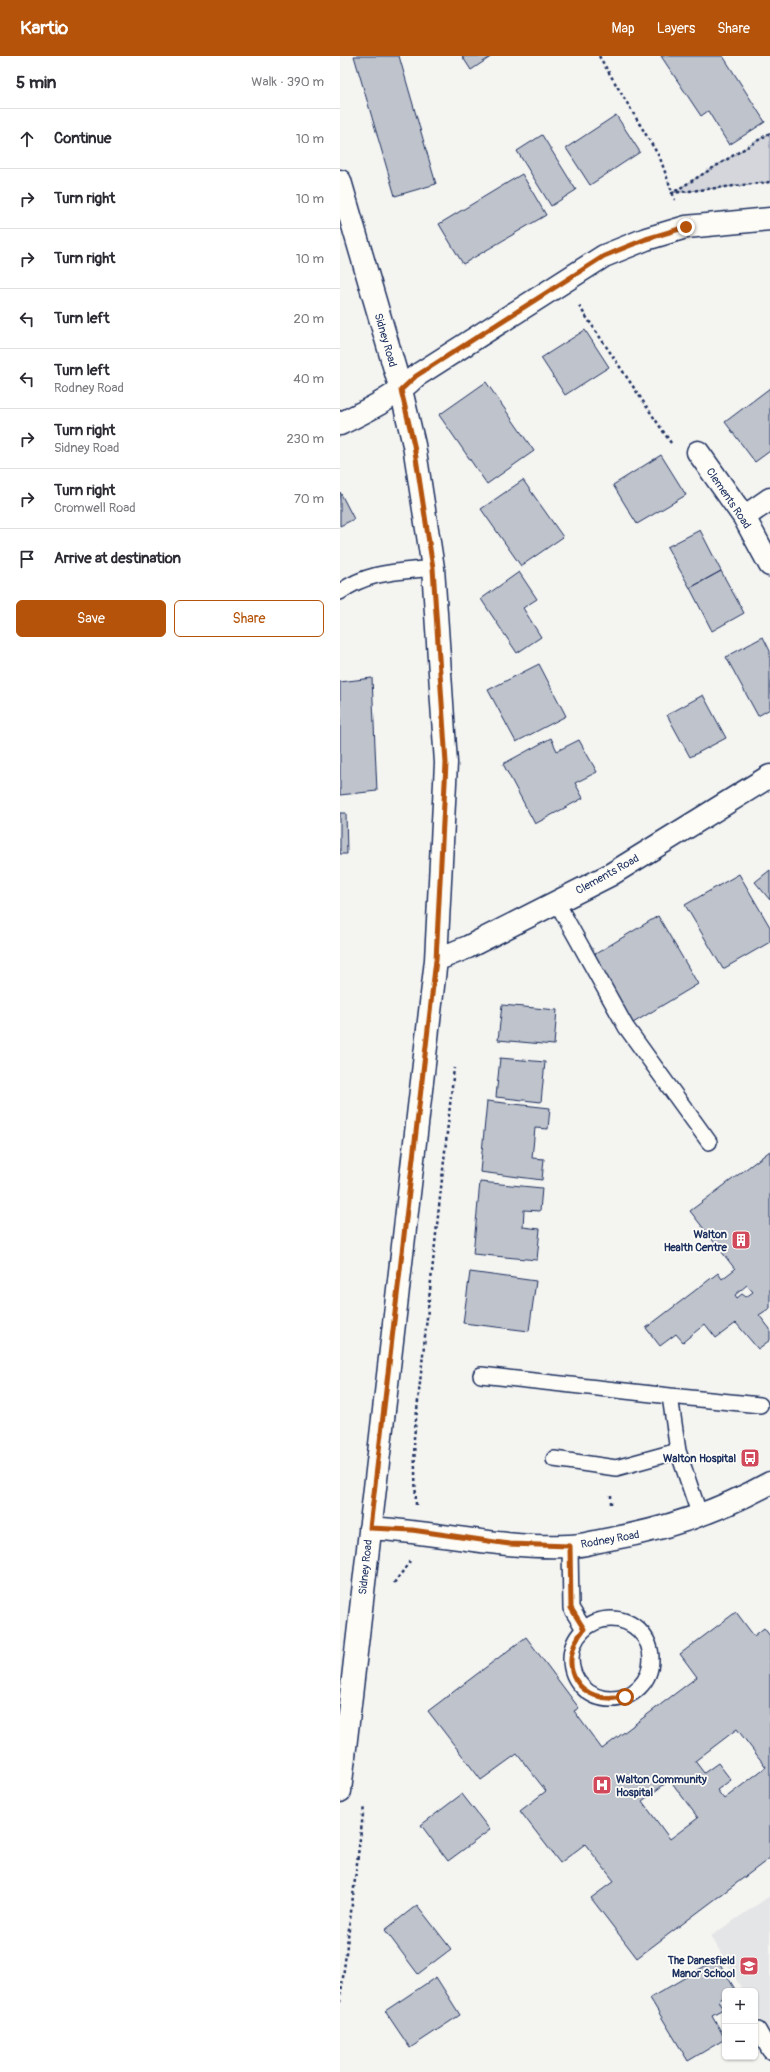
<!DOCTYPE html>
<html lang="en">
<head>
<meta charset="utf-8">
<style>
  body { margin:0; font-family:Pangolin,sans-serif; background:#f2f2f3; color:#2b2b33 }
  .controls { position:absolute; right:12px; bottom:12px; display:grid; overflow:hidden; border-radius:6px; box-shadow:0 1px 3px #0004 }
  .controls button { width:36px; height:36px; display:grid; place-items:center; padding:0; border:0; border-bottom:1px solid #e1e1e2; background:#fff; color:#2b2b33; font:20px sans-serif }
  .stop { position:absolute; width:12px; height:12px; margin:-9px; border:3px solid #b45309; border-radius:50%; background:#fff }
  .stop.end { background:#b45309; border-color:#fff; box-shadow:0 1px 4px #0008 }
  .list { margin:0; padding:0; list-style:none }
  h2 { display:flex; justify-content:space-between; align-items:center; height:52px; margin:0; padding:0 16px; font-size:17px }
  h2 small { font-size:13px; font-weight:400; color:#7c7c81 }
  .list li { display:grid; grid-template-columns:26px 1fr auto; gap:12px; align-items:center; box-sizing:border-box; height:60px; padding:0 16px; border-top:1px solid #e1e1e2 }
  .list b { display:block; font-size:15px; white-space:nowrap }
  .list p { margin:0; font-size:13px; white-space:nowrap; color:#7c7c81 }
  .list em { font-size:13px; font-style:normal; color:#7c7c81 }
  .actions { display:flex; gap:8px; padding:12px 16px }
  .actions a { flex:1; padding:9px 0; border:1px solid #b45309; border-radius:6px; text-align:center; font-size:14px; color:#b45309 }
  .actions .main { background:#b45309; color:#fff }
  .icon { flex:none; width:22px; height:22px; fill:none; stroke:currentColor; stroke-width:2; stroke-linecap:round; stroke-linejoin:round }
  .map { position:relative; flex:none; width:430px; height:2016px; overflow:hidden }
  header { display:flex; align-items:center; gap:24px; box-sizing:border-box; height:56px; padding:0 20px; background:#b45309; color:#fff }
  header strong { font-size:19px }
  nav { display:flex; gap:22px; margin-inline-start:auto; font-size:14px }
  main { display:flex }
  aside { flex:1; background:#fff }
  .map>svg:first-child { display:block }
</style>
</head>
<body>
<header>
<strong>Kartio</strong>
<nav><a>Map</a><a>Layers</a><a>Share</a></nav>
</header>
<main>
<aside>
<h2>5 min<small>Walk · 390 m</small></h2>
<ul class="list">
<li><svg class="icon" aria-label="ahead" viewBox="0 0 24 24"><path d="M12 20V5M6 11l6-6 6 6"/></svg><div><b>Continue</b></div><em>10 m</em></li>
<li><svg class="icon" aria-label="right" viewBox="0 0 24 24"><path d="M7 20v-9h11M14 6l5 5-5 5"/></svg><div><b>Turn right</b></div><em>10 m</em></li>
<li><svg class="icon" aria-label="right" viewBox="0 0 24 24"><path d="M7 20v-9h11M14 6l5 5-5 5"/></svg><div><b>Turn right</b></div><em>10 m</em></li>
<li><svg class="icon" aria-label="left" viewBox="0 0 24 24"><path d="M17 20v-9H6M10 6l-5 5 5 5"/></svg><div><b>Turn left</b></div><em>20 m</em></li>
<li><svg class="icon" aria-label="left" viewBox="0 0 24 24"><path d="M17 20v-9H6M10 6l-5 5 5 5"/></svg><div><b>Turn left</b><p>Rodney Road</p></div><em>40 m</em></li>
<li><svg class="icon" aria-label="right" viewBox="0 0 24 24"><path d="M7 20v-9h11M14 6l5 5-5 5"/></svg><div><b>Turn right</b><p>Sidney Road</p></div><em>230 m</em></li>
<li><svg class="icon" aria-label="right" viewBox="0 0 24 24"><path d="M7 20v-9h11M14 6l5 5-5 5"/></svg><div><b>Turn right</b><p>Cromwell Road</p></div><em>70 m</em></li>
<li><svg class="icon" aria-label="arrive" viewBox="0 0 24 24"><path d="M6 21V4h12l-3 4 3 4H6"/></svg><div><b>Arrive at destination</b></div></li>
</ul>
<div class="actions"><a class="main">Save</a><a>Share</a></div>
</aside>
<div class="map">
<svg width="430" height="2016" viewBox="0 0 430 2016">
  <rect width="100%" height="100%" fill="#f4f4f1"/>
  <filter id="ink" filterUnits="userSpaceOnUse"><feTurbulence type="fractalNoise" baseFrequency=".025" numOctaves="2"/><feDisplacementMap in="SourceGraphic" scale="8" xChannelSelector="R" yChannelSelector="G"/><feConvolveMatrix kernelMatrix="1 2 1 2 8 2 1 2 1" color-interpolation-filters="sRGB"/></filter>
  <g filter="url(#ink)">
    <path fill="#e4e5e6" d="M 430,1840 L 430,1981 L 415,1956 L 415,1935 L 403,1935 L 371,1880 Z"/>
    <path fill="#d4d6db" stroke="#78829c" d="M 430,77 L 430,126 L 332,137 Z"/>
    <path fill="#bfc3cc" stroke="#1b2f5e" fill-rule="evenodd" d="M 14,0 L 59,0 L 96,128 L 55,140 Z
      M 122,0 L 152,0 L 131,14 Z
      M 321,0 L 383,0 L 425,66 L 389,89 L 368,55 L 361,60 Z
      M 276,59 L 300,96 L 250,129 L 226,92 Z
      M 202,79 L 236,134 L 211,150 L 177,95 Z
      M 182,118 L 206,159 L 123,208 L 99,168 Z
      M 245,274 L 269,311 L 225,339 L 201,302 Z
      M 146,326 L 194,395 L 147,428 L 99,359 Z
      M 430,332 L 430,395 L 415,406 L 385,366 Z
      M 321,399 L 346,439 L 297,468 L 273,429 Z
      M 183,424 L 223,481 L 181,510 L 141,453 Z
      M 0,436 L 14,463 L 0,470 Z
      M 360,474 L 381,515 L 350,532 L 327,491 Z
      M 381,515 L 404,557 L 372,575 L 350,532 Z
      M 179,516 L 197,543 L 183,552 L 201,581 L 177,597 L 141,543 Z
      M 423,581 L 430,595 L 430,653 L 418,660 L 386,601 Z
      M 199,608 L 226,660 L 176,686 L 148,634 Z
      M 32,622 L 37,735 L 0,739 L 0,626 Z
      M 363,639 L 386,682 L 350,701 L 327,659 Z
      M 211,682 L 217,695 L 239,684 L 257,716 L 235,727 L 243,742 L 195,768 L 163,708 Z
      M 0,757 L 6,757 L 7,798 L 0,798 Z
      M 430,814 L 430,844 L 415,826 Z
      M 399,818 L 430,871 L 430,886 L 383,913 L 345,849 Z
      M 318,860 L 358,928 L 293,967 L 252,900 Z
      M 162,949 L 217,954 L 214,989 L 158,984 Z
      M 160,1002 L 205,1006 L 201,1046 L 156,1041 Z
      M 147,1045 L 210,1052 L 208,1073 L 195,1072 L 192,1102 L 204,1103 L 202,1124 L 140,1116 Z
      M 430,1095 L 430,1252 L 419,1259 L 430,1273 L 430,1284 L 418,1293 L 396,1267 L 376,1282 L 365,1268 L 343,1286 L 336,1278 L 320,1290 L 306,1272 L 378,1217 L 382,1223 L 395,1213 L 350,1155 ZM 407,1229 L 413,1236 L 406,1241 L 402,1238 L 397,1242 L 395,1239 Z
      M 140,1126 L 202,1132 L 200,1155 L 184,1154 L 183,1171 L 200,1173 L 197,1204 L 133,1198 Z
      M 130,1216 L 196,1225 L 189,1275 L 123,1267 Z
      M 396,1556 L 414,1580 L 424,1572 L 430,1580 L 430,1802 L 297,1902 L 251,1842 L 274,1825 L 245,1788 L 220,1807 L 180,1755 L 206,1735 L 177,1698 L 141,1724 L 88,1655 L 186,1581 L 239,1652 L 234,1655 L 262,1693 L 357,1621 L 340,1598 ZM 397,1673 L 426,1711 L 384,1743 L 377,1734 L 391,1724 L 378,1707 L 364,1717 L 355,1705 ZM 330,1724 L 358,1762 L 330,1783 L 302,1745 Z
      M 122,1738 L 150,1774 L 108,1805 L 81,1769 Z
      M 77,1849 L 111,1893 L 78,1918 L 45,1874 Z
      M 377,1903 L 396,1935 L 385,1935 L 385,1941 L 379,1944 L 383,1953 L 372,1959 L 385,1983 L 348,2005 L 310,1942 Z
      M 96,1921 L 120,1959 L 70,1992 L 45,1955 Z"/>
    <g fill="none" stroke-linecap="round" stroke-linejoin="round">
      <g stroke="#1b2f5e" stroke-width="18">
        <path id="service" d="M 0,536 C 29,515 59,516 93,512
          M 216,845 L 286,971 L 369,1086
          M 141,1319 L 330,1340 L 338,1395
          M 330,1340 L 420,1349
          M 214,1403 L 276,1412 L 338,1395 L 360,1460
          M 230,1490 L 231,1552 L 244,1573
          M231 1603a40 40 0 1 1 80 0a40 40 0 1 1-80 0Z
          M 418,1974 L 430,1995"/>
      </g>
      <g stroke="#1b2f5e" stroke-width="25">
        <path id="minor" d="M 0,125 L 61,334 L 74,389 L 93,512 L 106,707 L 96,904 L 0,1735
          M 0,368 C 28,354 54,342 76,320 L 264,200 L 306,183 L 346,171 L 430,163
          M 358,396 L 404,461 L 430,509
          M 404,461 L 430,443
          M 96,904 L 128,891 L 270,819 L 430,720
          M 30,1472 C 96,1476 162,1493 229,1490 C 241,1490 253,1486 265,1484 C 323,1474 378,1456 430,1427"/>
      </g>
      <path stroke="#1b2f5e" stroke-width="2.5" stroke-dasharray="3 3" stroke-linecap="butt" d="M 259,0 L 320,102 L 335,144
        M 430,77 L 332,137 L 430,126
        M 239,250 L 331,387
        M 271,1448 L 271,1437
        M 76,1449 L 74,1382 L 114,1012
        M 54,1527 L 69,1507 L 70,1503
        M 0,1946 L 24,1750"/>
      <use href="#service" stroke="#fdfcf7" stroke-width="15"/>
      <use href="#minor" stroke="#fdfcf7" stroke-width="22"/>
    </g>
  </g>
  <g fill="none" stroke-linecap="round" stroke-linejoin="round" filter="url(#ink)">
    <path stroke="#b45309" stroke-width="5" d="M 285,1641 C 239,1650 214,1610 244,1573 L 231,1552 L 230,1490 L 169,1488 L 72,1474 L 30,1472 L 96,904 L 106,707 L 93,512 L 74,389 L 61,334 L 76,320 L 264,200 L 306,183 L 346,171"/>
  </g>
  <defs>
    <g id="building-square" transform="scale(1)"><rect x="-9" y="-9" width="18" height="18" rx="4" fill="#d1495b" stroke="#fdfcf7"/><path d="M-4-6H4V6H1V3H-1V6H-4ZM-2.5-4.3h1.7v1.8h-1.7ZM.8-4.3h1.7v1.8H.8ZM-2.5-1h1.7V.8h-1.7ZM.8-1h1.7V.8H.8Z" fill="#fff"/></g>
    <g id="bus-square" transform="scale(1)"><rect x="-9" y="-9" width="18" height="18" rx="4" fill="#d1495b" stroke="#fdfcf7"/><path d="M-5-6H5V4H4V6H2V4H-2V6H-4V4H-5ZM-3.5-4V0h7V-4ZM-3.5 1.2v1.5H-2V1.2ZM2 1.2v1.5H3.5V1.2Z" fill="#fff"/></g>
    <g id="hospital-square" transform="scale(1)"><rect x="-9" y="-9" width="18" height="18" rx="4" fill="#d1495b" stroke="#fdfcf7"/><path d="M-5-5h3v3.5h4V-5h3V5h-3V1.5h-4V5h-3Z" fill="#fff"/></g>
    <g id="school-square" transform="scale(1)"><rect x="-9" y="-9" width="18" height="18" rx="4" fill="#d1495b" stroke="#fdfcf7"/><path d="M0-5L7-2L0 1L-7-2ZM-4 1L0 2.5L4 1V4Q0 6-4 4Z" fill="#fff"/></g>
  </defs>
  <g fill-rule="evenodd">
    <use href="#building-square" x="401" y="1184"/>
    <use href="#bus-square" x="410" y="1402"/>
    <use href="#hospital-square" x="262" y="1729"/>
    <use href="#school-square" x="409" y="1910"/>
  </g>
  <g text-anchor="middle" stroke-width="3.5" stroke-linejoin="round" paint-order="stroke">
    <g font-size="11" fill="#1b2f5e" stroke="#fdfcf7">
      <text transform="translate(46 284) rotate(74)" y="4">Sidney Road</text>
      <text transform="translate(389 442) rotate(56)" y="4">Clements Road</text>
      <text transform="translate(267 818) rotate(-29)" y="4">Clements Road</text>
      <text transform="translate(270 1483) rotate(-10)" y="4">Rodney Road</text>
      <text transform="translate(25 1511) rotate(-84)" y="4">Sidney Road</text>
    </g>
    <g font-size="11" font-weight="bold" fill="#1b2f5e" stroke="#fdfcf7" text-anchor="end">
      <text x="387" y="1182">Walton<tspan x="387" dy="13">Health Centre</tspan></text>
      <text x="396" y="1406">Walton Hospital</text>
      <text x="276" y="1727" text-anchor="start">Walton Community<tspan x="276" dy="13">Hospital</tspan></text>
      <text x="395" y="1908">The Danesfield<tspan x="395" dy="13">Manor School</tspan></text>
    </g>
  </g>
</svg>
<div class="controls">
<button>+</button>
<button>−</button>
</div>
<div class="stop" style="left:285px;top:1641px"></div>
<div class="stop end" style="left:346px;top:171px"></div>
</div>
</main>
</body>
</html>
